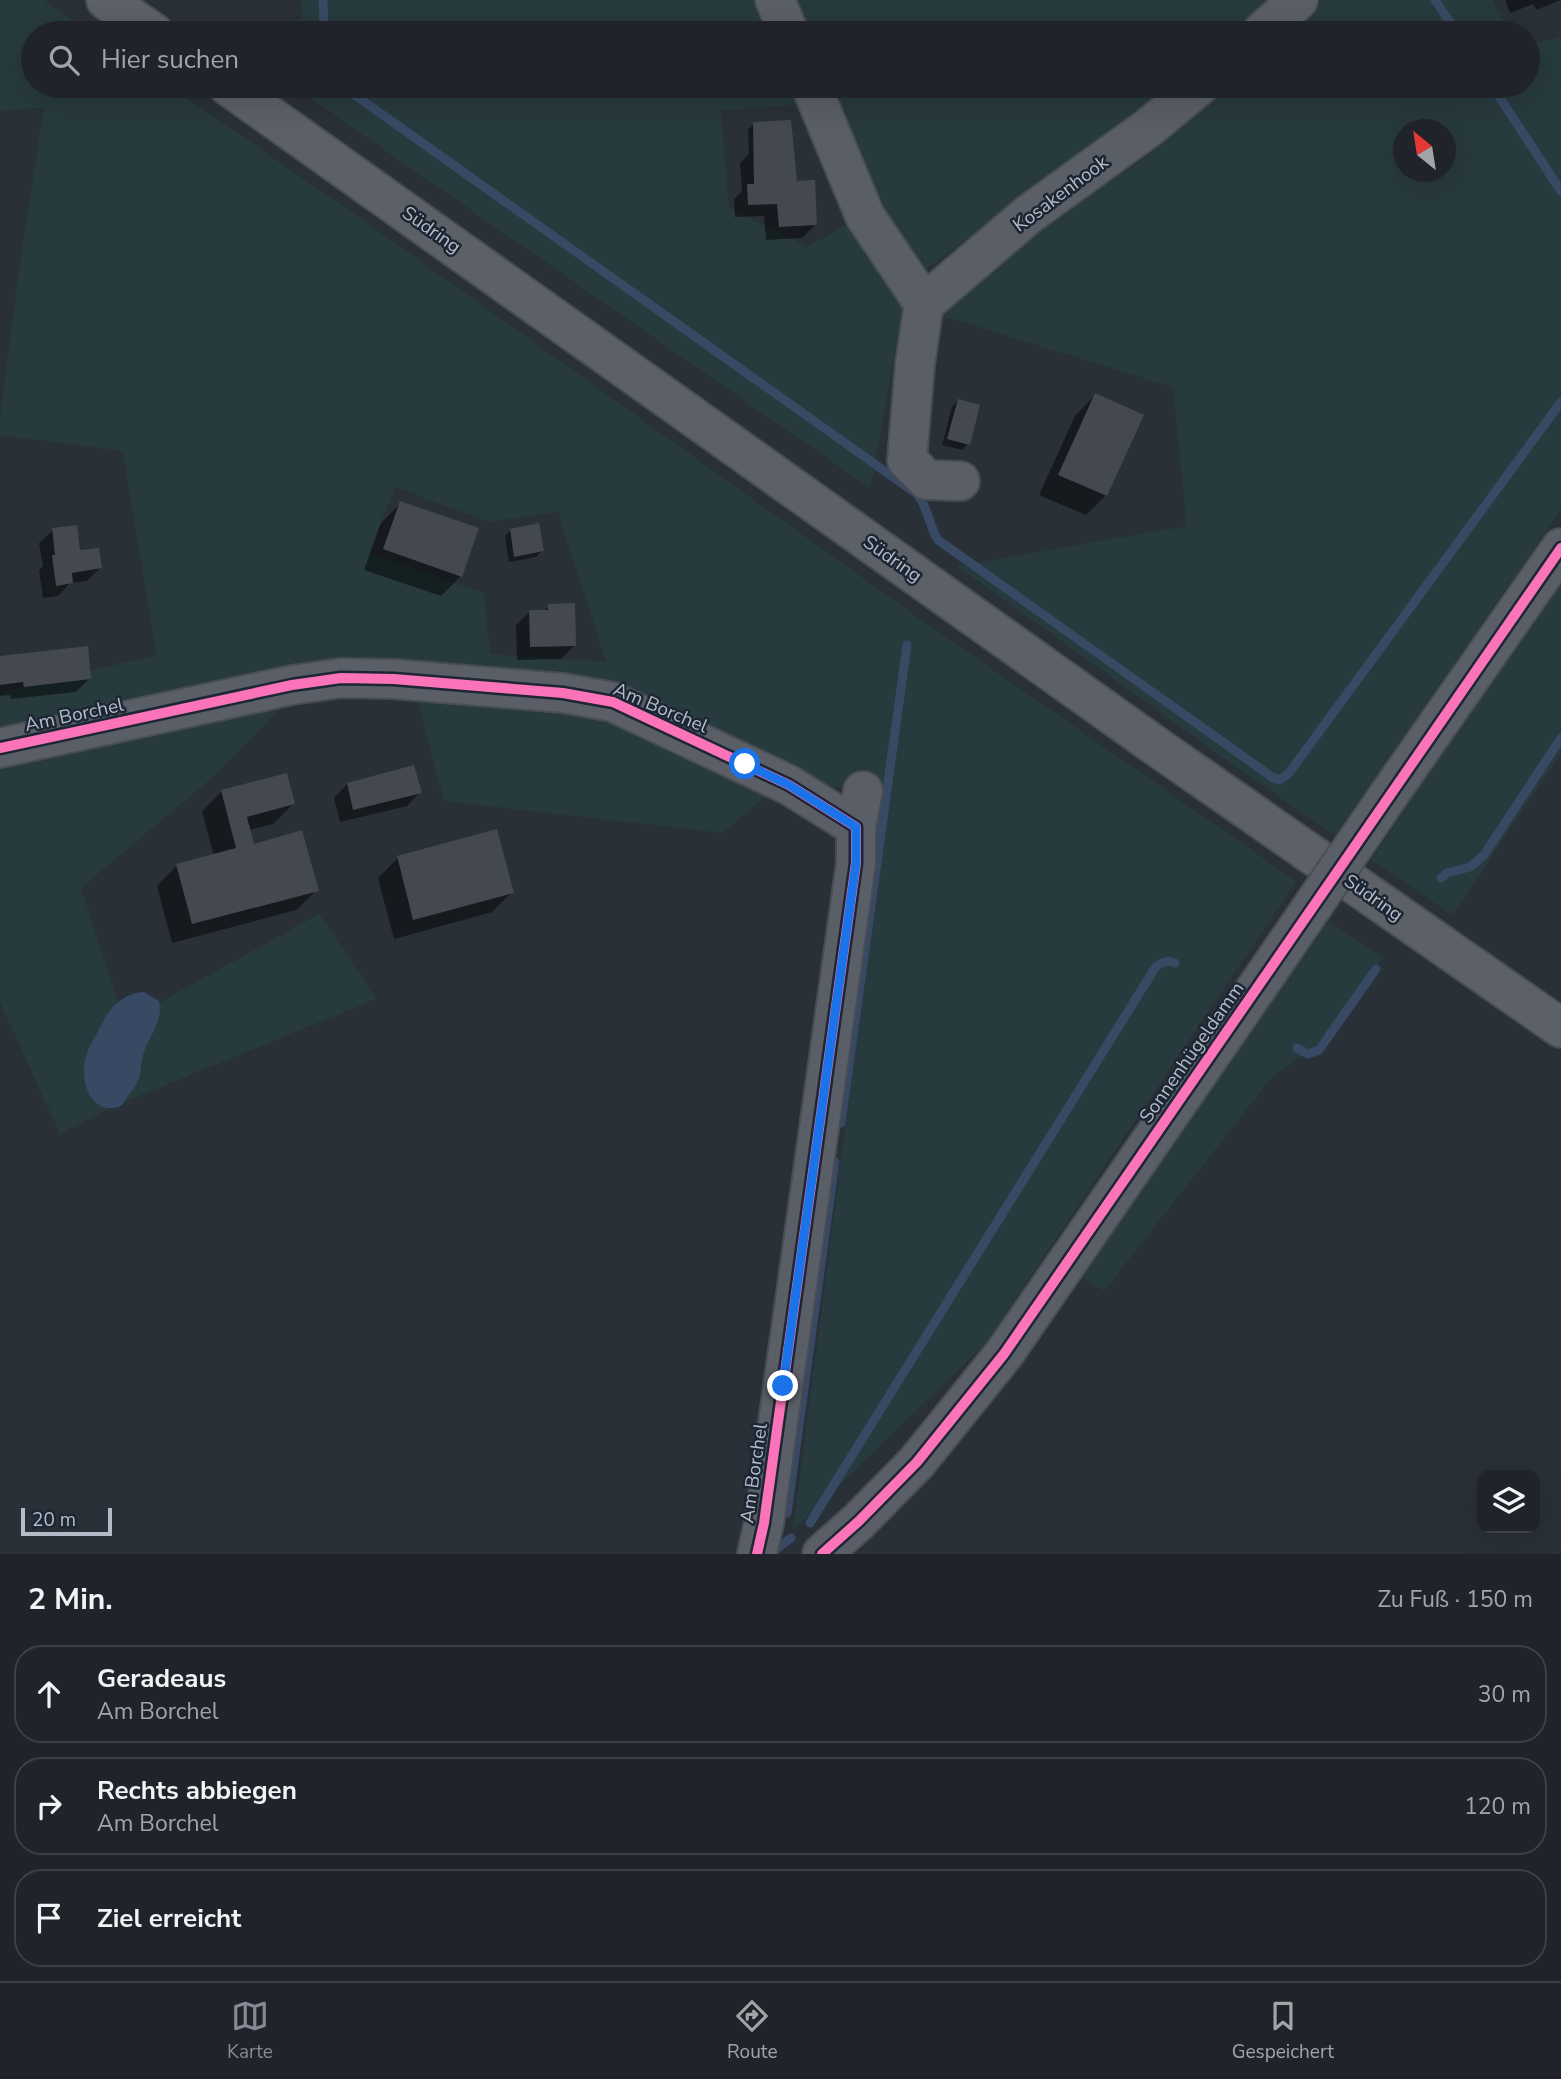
<!DOCTYPE html>
<html lang="de">
<head>
<meta charset="utf-8">
<style>
  body { margin:0; font-family:"Nunito Sans",sans-serif; background:#282c32; color:#f1f3f6 }
  .controls { position:absolute; right:21px; bottom:21px; display:grid; overflow:hidden; border-radius:14px; box-shadow:0 7px 28px #0002 }
  .controls button { width:63px; height:63px; display:grid; place-items:center; padding:0; border:0; border-bottom:2px solid #3d4147; background:#20242a; color:#f1f3f6; font:35px sans-serif }
  .compass { position:absolute; left:1393px; top:119px; width:63px; height:63px; border-radius:50%; background:#20242a; box-shadow:0 7px 28px #0002; rotate:330deg }
  .scale { position:absolute; left:21px; bottom:18px; width:91px; box-sizing:border-box; padding-left:7px; border:4px solid #b4bcc9; border-top:0; font-size:19px; line-height:24px; white-space:nowrap; color:#b4bcc9; -webkit-text-stroke:5px #1d2633; paint-order:stroke }
  .stop { position:absolute; width:21px; height:21px; margin:-16px; border:5px solid #1a73e8; border-radius:50%; background:#fff }
  .stop.end { background:#1a73e8; border-color:#fff; box-shadow:0 2px 7px #0008 }
  .list { margin:0; padding:0; list-style:none }
  h2 { display:flex; justify-content:space-between; align-items:center; height:91px; margin:0; padding:0 28px; font-size:30px }
  h2 small { font-size:23px; font-weight:400; color:#a2a4a8 }
  .list li { display:grid; grid-template-columns:46px 1fr auto; gap:21px; align-items:center; box-sizing:border-box; height:98px; margin:0 14px 14px; padding:0 14px; border:2px solid #3d4147; border-radius:28px }
  .list b { display:block; font-size:26px; white-space:nowrap }
  .list p { margin:0; font-size:23px; white-space:nowrap; color:#a2a4a8 }
  .list em { font-size:23px; font-style:normal; color:#a2a4a8 }
  .icon { flex:none; width:38px; height:38px; fill:none; stroke:currentColor; stroke-width:2; stroke-linecap:round; stroke-linejoin:round }
  .map { position:relative; flex:none; width:1561px; height:1554px; overflow:hidden }
  .search { position:absolute; background:#20242a; box-shadow:0 7px 28px #0002; left:21px; right:21px; top:21px; height:77px; display:flex; align-items:center; gap:18px; box-sizing:border-box; padding:0 24px; border-radius:38px; color:#a2a4a8; font-size:26px }
  .sheet { height:427px; background:#20242a }
  nav { display:flex; justify-content:space-around; align-items:center; box-sizing:border-box; height:98px; border-top:2px solid #3d4147; background:#20242a; font-size:19px; color:#a2a4a8 }
  nav a { display:grid; justify-items:center; gap:4px }
  nav .on { color:#848b96 }
  .map>svg:first-child { display:block }
</style>
</head>
<body>
<div class="map">
<svg width="1561" height="1554" viewBox="0 0 1561 1554">
  <rect width="100%" height="100%" fill="#2a3038"/>
  <path fill="#273a3e" fill-rule="evenodd" d="M 0,0 L 44,0 L 93,33 L 33,33 L 33,86 L 169,86 L 363,220 L 916,616 L 1296,881 L 986,1343 L 793,1530 L 879,866 L 875,785 L 771,791 L 723,833 L 444,801 L 417,698 L 292,697 L 214,776 L 81,888 L 125,1022 L 319,914 L 376,999 L 117,1105 L 60,1134 L 0,1002 L 0,692 L 157,655 L 123,451 L 0,435 L 0,420 L 19,270 L 44,108 L 0,110 ZM 395,487 L 488,522 L 558,512 L 606,662 L 490,654 L 484,593 L 369,553 Z
    M 301,0 L 758,0 L 772,33 L 254,33 L 302,18 Z
    M 785,0 L 1271,0 L 1230,33 L 801,33 Z
    M 1323,0 L 1492,0 L 1511,33 L 1289,33 Z
    M 1561,37 L 1561,510 L 1335,835 L 1250,777 L 957,566 L 1187,526 L 1173,387 L 943,316 L 1038,228 L 1144,159 L 1229,86 L 1528,86 L 1528,44 ZM 1404,130 L 1446,130 L 1446,172 L 1404,172 Z
    M 293,86 L 794,86 L 801,104 L 721,111 L 729,208 L 807,247 L 852,222 L 908,308 L 897,342 L 870,488 Z
    M 826,86 L 1166,86 L 1093,145 L 920,274 L 882,202 Z
    M 1561,584 L 1561,753 L 1452,915 L 1371,860 L 1440,756 Z
    M 1328,922 L 1383,958 L 1326,1040 L 1273,1076 L 1104,1291 L 1079,1275 Z"/>
  <path fill="#384963" d="M 144,992 L 159,1001 C 165,1024 142,1043 141,1066 C 140,1079 137,1085 129,1095 C 127,1098 125,1101 123,1104 C 119,1108 114,1108 108,1108 C 88,1106 81,1078 85,1061 C 87,1048 95,1038 100,1027 C 109,1009 122,993 144,992 Z"/>
  <path fill="#0007" d="M 1505,0 L 1561,0 L 1536,10 L 1533,4 L 1510,13 Z
    M 754,124 L 795,183 L 815,225 L 802,238 L 766,240 L 764,216 L 735,217 L 734,199 L 742,192 L 740,163 L 749,154 L 748,130 Z
    M 1095,395 L 1106,495 L 1086,515 L 1039,495 L 1075,416 Z
    M 958,401 L 968,444 L 962,450 L 942,445 L 952,407 Z
    M 401,503 L 461,576 L 441,596 L 364,570 L 381,523 Z
    M 53,530 L 100,568 L 87,581 L 70,583 L 58,596 L 43,598 L 39,570 L 43,566 L 39,543 Z
    M 511,530 L 542,551 L 536,557 L 509,562 L 505,536 Z
    M 549,606 L 575,645 L 561,659 L 517,660 L 516,625 L 530,612 L 542,612 Z
    M 0,658 L 90,678 L 76,692 L 11,699 L 10,695 L 0,696 Z
    M 347,784 L 420,792 L 407,806 L 340,822 L 334,798 Z
    M 222,791 L 293,804 L 273,824 L 249,830 L 253,846 L 317,890 L 296,910 L 172,943 L 157,886 L 177,865 L 214,856 L 202,811 Z
    M 398,858 L 512,892 L 492,912 L 394,939 L 378,878 Z"/>
  <g fill="none" stroke-linecap="round" stroke-linejoin="round">
    <path stroke="#384963" stroke-width="9" d="M 323,0 L 324,33
      M 1435,0 L 1457,33
      M 342,86 L 917,494 C 928,507 929,526 938,540 L 1272,777 L 1279,780 L 1289,773 L 1561,402
      M 1492,86 L 1561,191
      M 1441,878 L 1447,873 L 1470,867 L 1484,855 L 1561,738
      M 1297,1048 L 1308,1054 L 1319,1050 L 1376,969
      M 841,1123 L 907,645
      M 787,1513 L 835,1162
      M 810,1523 L 1155,968 C 1161,962 1168,960 1175,963
      M 770,1554 L 791,1538"/>
  </g>
  <path fill="#444950" d="M 791,120 L 797,181 L 815,180 L 817,225 L 779,227 L 777,204 L 748,205 L 747,184 L 754,184 L 753,122 Z
    M 1095,393 L 1144,415 L 1107,496 L 1058,475 Z
    M 958,399 L 980,405 L 970,445 L 947,439 Z
    M 400,501 L 479,528 L 462,577 L 383,549 Z
    M 539,523 L 544,551 L 514,557 L 510,529 Z
    M 77,525 L 80,550 L 99,548 L 102,568 L 72,573 L 73,583 L 56,586 L 52,555 L 55,555 L 52,528 Z
    M 575,603 L 576,646 L 530,647 L 529,610 L 548,610 L 548,604 Z
    M 88,646 L 91,679 L 24,687 L 23,682 L 0,685 L 0,656 Z
    M 414,765 L 422,793 L 353,810 L 347,783 Z
    M 287,773 L 295,804 L 247,817 L 254,844 L 302,830 L 319,891 L 192,924 L 176,864 L 236,848 L 221,790 Z
    M 497,829 L 514,893 L 413,920 L 397,856 Z"/>
  <g fill="none" stroke-linecap="round" stroke-linejoin="round">
    <g stroke="#484c53" stroke-width="42">
      <path id="minor" d="M 775,0 L 789,33
        M 1261,33 L 1298,0
        M 811,86 L 865,216 L 924,304
        M 960,481 L 927,480 L 907,460 L 915,364 L 924,304 L 1029,214 L 1148,128 L 1199,86
        M 0,748 L 292,685 L 341,678 L 394,679 L 563,693 L 613,702 L 789,785 L 856,827 L 856,863 L 764,1523 L 757,1554
        M 1390,793 L 1561,548
        M 856,827 L 863,791
        M 822,1554 L 859,1521 L 917,1462 L 1004,1354 L 1271,967"/>
    </g>
    <g stroke="#484c55" stroke-width="42">
      <path id="major" d="M 106,0 L 154,33
        M 228,86 L 1160,749 L 1561,1028"/>
    </g>
    <use href="#minor" stroke="#5a5e66" stroke-width="38"/>
    <use href="#major" stroke="#5c6168" stroke-width="38"/>
    <g stroke="#484c53" stroke-width="42" stroke-linecap="butt">
      <path id="minor-bridge" d="M 1271,967 L 1390,793"/>
    </g>
    <use href="#minor-bridge" stroke="#5a5e66" stroke-width="38"/>
    <g stroke="#1d2633" stroke-width="15">
      <path id="cycleway" d="M 0,748 L 292,685 L 341,678 L 394,679 L 563,693 L 613,702 L 789,785 L 856,827 L 856,863 L 764,1523 L 757,1554
        M 822,1554 L 859,1521 L 917,1462 L 1004,1354 L 1561,548"/>
    </g>
    <use href="#cycleway" stroke="#fb73b8" stroke-width="10"/>
  </g>
  <g fill="none" stroke-linecap="round" stroke-linejoin="round">
    <path stroke="#1a73e8" stroke-width="9" d="M 745,764 L 789,785 L 856,827 L 856,863 L 783,1386"/>
  </g>
  <g text-anchor="middle" stroke-width="5" stroke-linejoin="round" paint-order="stroke">
    <g font-size="19" fill="#b4bcc9" stroke="#1d2633">
      <text transform="translate(1060 193) rotate(-37)" y="7">Kosakenhook</text>
      <text transform="translate(432 229) rotate(35)" y="7">Südring</text>
      <text transform="translate(893 558) rotate(35)" y="7">Südring</text>
      <text transform="translate(661 707) rotate(23)" y="7">Am Borchel</text>
      <text transform="translate(74 714) rotate(-12)" y="7">Am Borchel</text>
      <text transform="translate(1374 897) rotate(35)" y="7">Südring</text>
      <text transform="translate(1191 1052) rotate(-55)" y="7">Sonnenhügeldamm</text>
      <text transform="translate(753 1473) rotate(-82)" y="7">Am Borchel</text>
    </g>
  </g>
</svg>
<div class="controls">
<button><svg class="icon" aria-label="layers" viewBox="0 0 24 24"><path d="M12 4l9 5-9 5-9-5zM3 14l9 5 9-5"/></svg></button>
</div>
<svg class="compass" viewBox="-18 -18 36 36"><path d="M0-13l5 13h-10z" fill="#e53935"/><path d="M0 13l5-13h-10z" fill="#a2a4a8"/></svg>
<div class="scale">20 m</div>
<div class="stop" style="left:745px;top:764px"></div>
<div class="stop end" style="left:783px;top:1386px"></div>
<div class="search"><svg class="icon" aria-label="search" viewBox="0 0 24 24"><circle cx="10" cy="10" r="6"/><path d="M15 15l6 6"/></svg>Hier suchen</div>
</div>
<section class="sheet">
<h2>2 Min.<small>Zu Fuß · 150 m</small></h2>
<ul class="list">
<li><svg class="icon" aria-label="ahead" viewBox="0 0 24 24"><path d="M12 20V5M6 11l6-6 6 6"/></svg><div><b>Geradeaus</b><p>Am Borchel</p></div><em>30 m</em></li>
<li><svg class="icon" aria-label="right" viewBox="0 0 24 24"><path d="M7 20v-9h11M14 6l5 5-5 5"/></svg><div><b>Rechts abbiegen</b><p>Am Borchel</p></div><em>120 m</em></li>
<li><svg class="icon" aria-label="arrive" viewBox="0 0 24 24"><path d="M6 21V4h12l-3 4 3 4H6"/></svg><div><b>Ziel erreicht</b></div></li>
</ul>
</section>
<nav>
<a class="on"><svg class="icon" aria-label="map" viewBox="0 0 24 24"><path d="M3 6l6-2 6 2 6-2v14l-6 2-6-2-6 2zM9 4v14M15 6v14"/></svg>Karte</a>
<a><svg class="icon" aria-label="directions" viewBox="0 0 24 24"><path d="M12 3l9 9-9 9-9-9zM9 14v-3h6M13 9l2 2-2 2"/></svg>Route</a>
<a><svg class="icon" aria-label="saved" viewBox="0 0 24 24"><path d="M7 4h10v16l-5-4-5 4z"/></svg>Gespeichert</a>
</nav>
</body>
</html>
